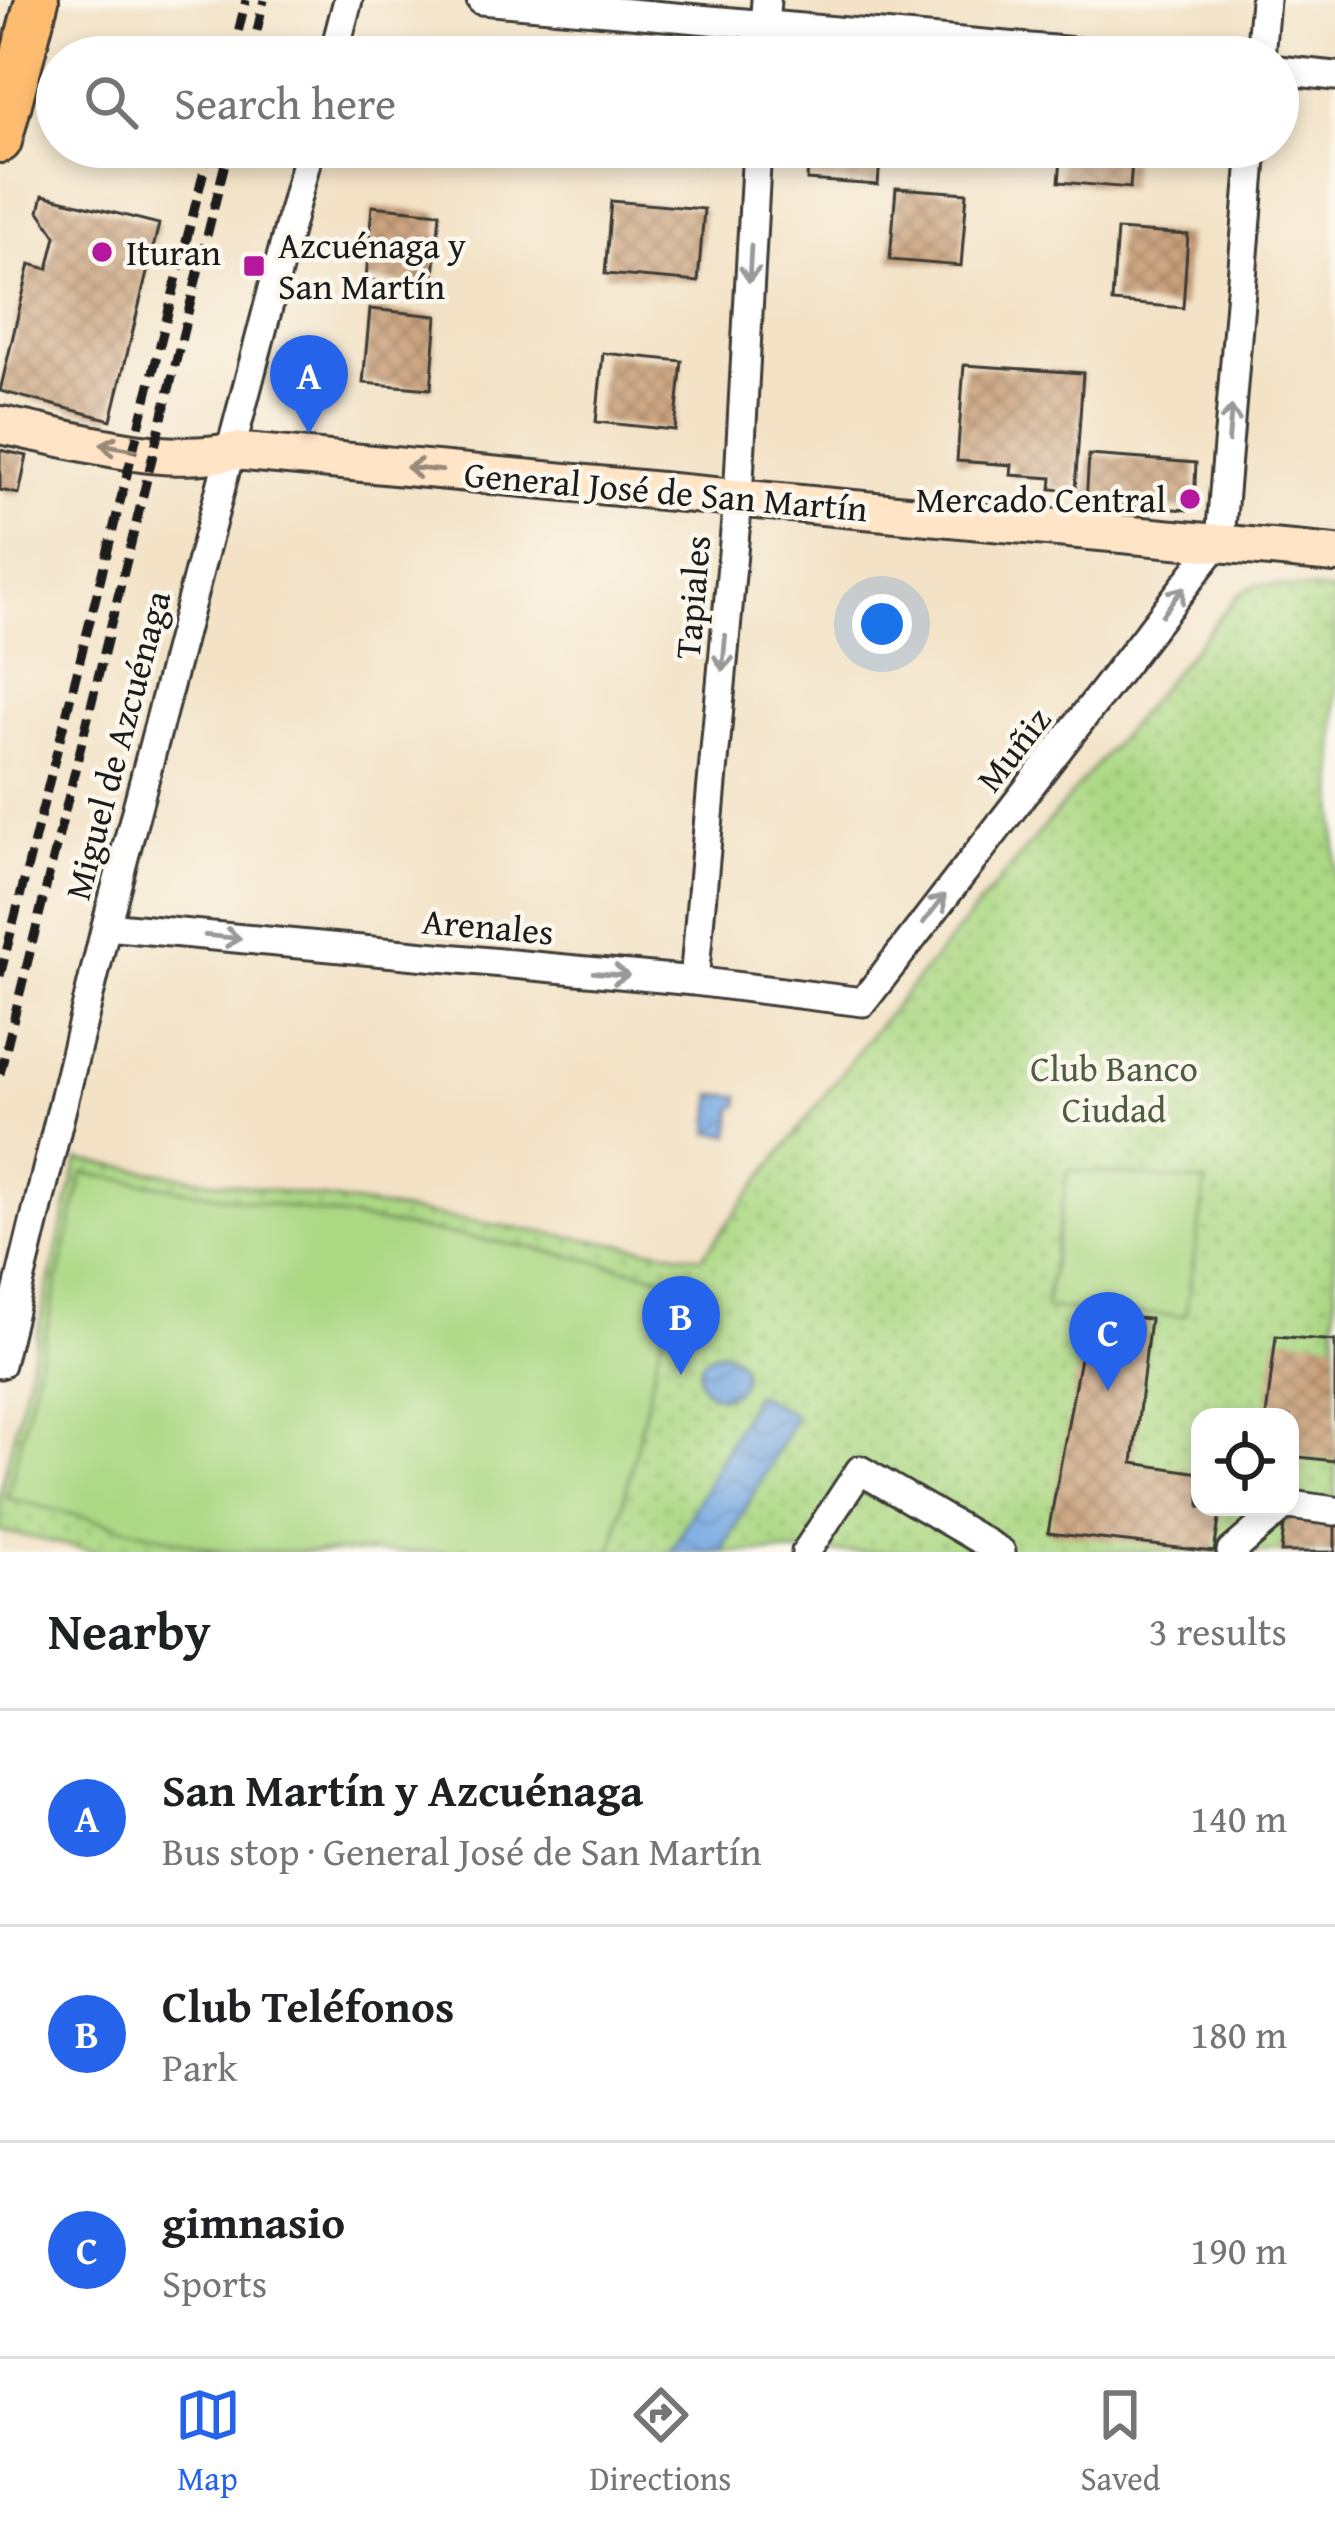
<!DOCTYPE html>
<html lang="en">
<head>
<meta charset="utf-8">
<style>
  body { margin:0; font-family:"Gentium Book Plus",serif; background:#f2f2f2; color:#202124 }
  .controls { position:absolute; right:36px; bottom:36px; display:grid; overflow:hidden; border-radius:24px; box-shadow:0 6px 18px #0003 }
  .controls button { width:108px; height:108px; display:grid; place-items:center; padding:0; border:0; border-bottom:3px solid #e0e0e0; background:#fff; color:#202124; font:60px sans-serif }
  .you { position:absolute; left:882px; top:624px; width:42px; height:42px; margin:-30px; border:9px solid #fff; border-radius:50%; background:#1a73e8; box-shadow:0 0 0 18px #1a73e833 }
  .badge { display:grid; place-items:center; width:78px; height:78px; border-radius:50%; background:#2563eb; color:#fff; font-size:39px; font-weight:700 }
  .pin { position:absolute; translate:-50% -99px; filter:drop-shadow(0 3px 6px #0008) }
  .pin::after { content:''; position:absolute; top:63px; width:42px; height:36px; background:inherit; clip-path:polygon(0 0,100% 0,50% 100%) }
  .list { margin:0; padding:0; list-style:none }
  h2 { display:flex; justify-content:space-between; align-items:center; height:156px; margin:0; padding:0 48px; font-size:51px }
  h2 small { font-size:39px; font-weight:400; color:#757577 }
  .list li { display:grid; grid-template-columns:78px 1fr auto; gap:36px; align-items:center; box-sizing:border-box; height:216px; padding:0 48px; border-top:3px solid #e0e0e0 }
  .list b { display:block; font-size:45px; white-space:nowrap }
  .list p { margin:0; font-size:39px; white-space:nowrap; color:#757577 }
  .list em { font-size:39px; font-style:normal; color:#757577 }
  .icon { flex:none; width:66px; height:66px; fill:none; stroke:currentColor; stroke-width:2; stroke-linecap:round; stroke-linejoin:round }
  .map { position:relative; flex:none; width:1335px; height:1552px; overflow:hidden }
  .search { position:absolute; background:#fff; box-shadow:0 6px 18px #0003; left:36px; right:36px; top:36px; height:132px; display:flex; align-items:center; gap:30px; box-sizing:border-box; padding:0 42px; border-radius:66px; color:#757577; font-size:45px }
  .sheet { height:804px; background:#fff }
  nav { display:flex; justify-content:space-around; align-items:center; box-sizing:border-box; height:168px; border-top:3px solid #e0e0e0; background:#fff; font-size:33px; color:#757577 }
  nav a { display:grid; justify-items:center; gap:6px }
  nav .on { color:#2563eb }
  .map>svg:first-child { display:block }
</style>
</head>
<body>
<div class="map">
<svg width="1335" height="1552" viewBox="0 0 1335 1552">
  <defs>
    <pattern id="park-dots" width="8" height="8" patternUnits="userSpaceOnUse" patternTransform="scale(3)"><rect width="8" height="8" fill="#acd884"/><path d="M2 2h.1M6 6h.1" fill="none" stroke="#93b971" stroke-width="1.8" stroke-linecap="round"/></pattern>
    <pattern id="water-waves" width="16" height="10" patternUnits="userSpaceOnUse" patternTransform="scale(3)"><rect width="16" height="10" fill="#76a9e2"/><path d="M0 5q4-4 8 0t8 0" fill="none" stroke="#6089b6"/></pattern>
    <pattern id="building-cross-hatch" width="8" height="8" patternUnits="userSpaceOnUse" patternTransform="scale(3)"><rect width="8" height="8" fill="#caa17b"/><path d="M0 0l8 8M0 8l8-8" fill="none" stroke="#a38264"/></pattern>
  </defs>
  <rect width="100%" height="100%" fill="#fbf7ec"/>
  <filter id="ink" filterUnits="userSpaceOnUse"><feTurbulence type="fractalNoise" baseFrequency=".00833" numOctaves="2"/><feDisplacementMap in="SourceGraphic" scale="24" xChannelSelector="R" yChannelSelector="G"/><feConvolveMatrix kernelMatrix="1 2 1 2 8 2 1 2 1" color-interpolation-filters="sRGB"/></filter>
  <filter id="wash" filterUnits="userSpaceOnUse"><feTurbulence type="fractalNoise" baseFrequency=".004" numOctaves="4" result="noise"/><feDisplacementMap in="SourceGraphic" scale="48" xChannelSelector="R" yChannelSelector="G"/><feGaussianBlur stdDeviation="2.7" result="paint"/><feColorMatrix in="noise" values="0 0 0 0 0 0 0 0 0 0 0 0 0 0 0 0 0 1.4 0 .05"/><feComposite in="paint" operator="in"/></filter>
  <g filter="url(#wash)">
    <rect width="100%" height="100%" fill="#f3e2c6"/>
    <path fill="url(#park-dots)" stroke="#647a50" stroke-width="3" fill-rule="evenodd" d="M 1257,584 L 1335,592 L 1335,1552 L 100,1552 L 0,1531 L 0,1494 L 78,1160 L 702,1257 L 868,1038 L 1238,595 ZM 1200,1417 L 1290,1417 L 1290,1507 L 1200,1507 Z"/>
    <path fill="#acd884" stroke="#647a50" stroke-width="3" d="M 1068,1170 L 1206,1182 L 1185,1316 L 1045,1308 Z
      M 83,1173 L 537,1249 L 675,1279 L 612,1552 L 484,1552 L 464,1548 L 462,1552 L 223,1552 L 7,1498 Z"/>
    <path fill="url(#water-waves)" stroke="#49627f" stroke-width="3" d="M 713,1094 L 740,1096 L 739,1106 L 733,1109 L 731,1135 L 710,1133 Z
      M699 1374a22 22 0 1 1 44 0a22 22 0 1 1-44 0Z
      M 755,1393 L 796,1416 L 722,1552 L 671,1552 Z"/>
    <g id="blocks">
      <path fill="url(#building-cross-hatch)" d="M 612,147 L 706,147 L 704,164 L 611,156 Z
        M 809,147 L 881,147 L 878,185 L 807,180 Z
        M 1062,147 L 1133,147 L 1130,188 L 1059,182 Z
        M 896,188 L 967,193 L 961,266 L 890,260 Z
        M 43,195 L 159,224 L 111,420 L 0,391 L 30,264 L 48,269 L 56,236 L 39,211 Z
        M 611,201 L 704,209 L 698,282 L 605,274 Z
        M 372,206 L 440,213 L 433,286 L 366,280 Z
        M 1117,230 L 1188,235 L 1183,308 L 1112,302 Z
        M 370,309 L 437,316 L 431,389 L 363,383 Z
        M 603,353 L 682,361 L 675,430 L 596,422 Z
        M 964,365 L 1083,373 L 1075,491 L 1051,489 L 1052,478 L 1011,475 L 1012,465 L 957,461 Z
        M 0,450 L 27,456 L 19,494 L 0,490 Z
        M 1089,455 L 1196,463 L 1194,505 L 1188,510 L 1086,503 Z
        M 1088,1314 L 1150,1319 L 1133,1463 L 1200,1473 L 1200,1507 L 1221,1507 L 1214,1552 L 1048,1533 Z
        M 1276,1336 L 1335,1341 L 1335,1461 L 1290,1456 L 1290,1417 L 1266,1417 Z
        M 1286,1509 L 1335,1517 L 1335,1552 L 1281,1552 Z"/>
    </g>
  </g>
  <g filter="url(#ink)">
    <use href="#blocks" fill-opacity="0" stroke="#3c3a36" stroke-width="3"/>
    <g fill="none" stroke-linecap="round" stroke-linejoin="round">
      <g stroke="#3c3a36" stroke-width="33">
        <path id="street" d="M 481,0 L 1134,57
          M 333,57 L 348,0
          M 762,57 L 766,0
          M 1260,57 L 1265,0
          M 1278,70 L 1335,76
          M 106,926 L 694,981 L 863,1002 L 1220,540 L 1253,147
          M 694,981 L 738,498 L 757,147
          M 0,1364 L 106,926 L 310,147
          M 1290,1505 L 1335,1511
          M 806,1552 L 860,1470 L 1001,1552
          M 1231,1552 L 1283,1507"/>
      </g>
      <g stroke="#3c3a36" stroke-width="42">
        <path id="secondary" d="M 0,425 C 74,439 159,467 234,451 L 1335,554"/>
      </g>
      <g stroke="#3c3a36" stroke-width="48">
        <path id="primary" d="M 0,141 L 37,0"/>
      </g>
      <use href="#street" stroke="#fff" stroke-width="27"/>
      <use href="#secondary" stroke="#ffe4c6" stroke-width="36"/>
      <use href="#primary" stroke="#febc70" stroke-width="42"/>
      <path stroke="#1c1c1c" stroke-width="9" stroke-dasharray="18 9" stroke-linecap="butt" d="M 232,57 L 246,0
        M 251,57 L 264,0
        M 0,976 L 210,147
        M 0,1074 L 229,147"/>
    </g>
    <defs><path id="oneway-shaft" d="M-6 0H5M1.5-3L5.5 0L1.5 3" fill="none" stroke-width="1.6" stroke-linecap="round" stroke-linejoin="round" transform="scale(3)"/></defs>
    <g stroke="#999">
      <use href="#oneway-shaft" transform="translate(750 264) rotate(93)"/>
      <use href="#oneway-shaft" transform="translate(1230 424) rotate(-85)"/>
      <use href="#oneway-shaft" transform="translate(1173 601) rotate(-52)"/>
      <use href="#oneway-shaft" transform="translate(724 653) rotate(95)"/>
      <use href="#oneway-shaft" transform="translate(934 909) rotate(-52)"/>
      <use href="#oneway-shaft" transform="translate(223 937) rotate(5)"/>
      <use href="#oneway-shaft" transform="translate(611 974) rotate(5)"/>
    </g>
    <g stroke="#998a7a">
      <use href="#oneway-shaft" transform="translate(118 447) rotate(-170)"/>
      <use href="#oneway-shaft" transform="translate(424 469) rotate(-175)"/>
    </g>
  </g>
  <g fill="#b5179e" stroke="#fbf7ec" stroke-width="4.5">
    <circle cx="102" cy="252" r="12"/>
    <rect x="242" y="254" width="24" height="24" rx="6"/>
    <circle cx="1190" cy="499" r="12"/>
  </g>
  <g text-anchor="middle" stroke-width="9" stroke-linejoin="round" paint-order="stroke">
    <g font-size="36" fill="#1c1c1c" stroke="#fbf7ec" text-anchor="start">
      <text x="278" y="258">Azcuénaga y<tspan x="278" dy="41">San Martín</tspan></text>
      <text x="126" y="265">Ituran</text>
      <text x="1166" y="512" text-anchor="end">Mercado Central</text>
    </g>
    <g font-size="36" fill="#1c1c1c" stroke="#fbf7ec">
      <text transform="translate(666 491) rotate(5)" y="13">General José de San Martín</text>
      <text transform="translate(692 597) rotate(-85)" y="13">Tapiales</text>
      <text transform="translate(117 745) rotate(-75)" y="13">Miguel de Azcuénaga</text>
      <text transform="translate(1013 749) rotate(-52)" y="13">Muñiz</text>
      <text transform="translate(488 926) rotate(5)" y="13">Arenales</text>
    </g>
    <g font-size="36" fill="#4e5e40" stroke="#fbf7ec">
      <text x="1114" y="1081">Club Banco<tspan x="1114" dy="41">Ciudad</tspan></text>
    </g>
  </g>
</svg>
<div class="controls">
<button><svg class="icon" aria-label="locate" viewBox="0 0 24 24"><circle cx="12" cy="12" r="6"/><path d="M12 2v4M12 18v4M2 12h4M18 12h4"/></svg></button>
</div>
<div class="you"></div>
<div class="pin badge" style="left:309px;top:434px">A</div>
<div class="pin badge" style="left:681px;top:1375px">B</div>
<div class="pin badge" style="left:1108px;top:1391px">C</div>
<div class="search"><svg class="icon" aria-label="search" viewBox="0 0 24 24"><circle cx="10" cy="10" r="6"/><path d="M15 15l6 6"/></svg>Search here</div>
</div>
<section class="sheet">
<h2>Nearby<small>3 results</small></h2>
<ul class="list">
<li><span class="badge">A</span><div><b>San Martín y Azcuénaga</b><p>Bus stop · General José de San Martín</p></div><em>140 m</em></li>
<li><span class="badge">B</span><div><b>Club Teléfonos</b><p>Park</p></div><em>180 m</em></li>
<li><span class="badge">C</span><div><b>gimnasio</b><p>Sports</p></div><em>190 m</em></li>
</ul>
</section>
<nav>
<a class="on"><svg class="icon" aria-label="map" viewBox="0 0 24 24"><path d="M3 6l6-2 6 2 6-2v14l-6 2-6-2-6 2zM9 4v14M15 6v14"/></svg>Map</a>
<a><svg class="icon" aria-label="directions" viewBox="0 0 24 24"><path d="M12 3l9 9-9 9-9-9zM9 14v-3h6M13 9l2 2-2 2"/></svg>Directions</a>
<a><svg class="icon" aria-label="saved" viewBox="0 0 24 24"><path d="M7 4h10v16l-5-4-5 4z"/></svg>Saved</a>
</nav>
</body>
</html>
